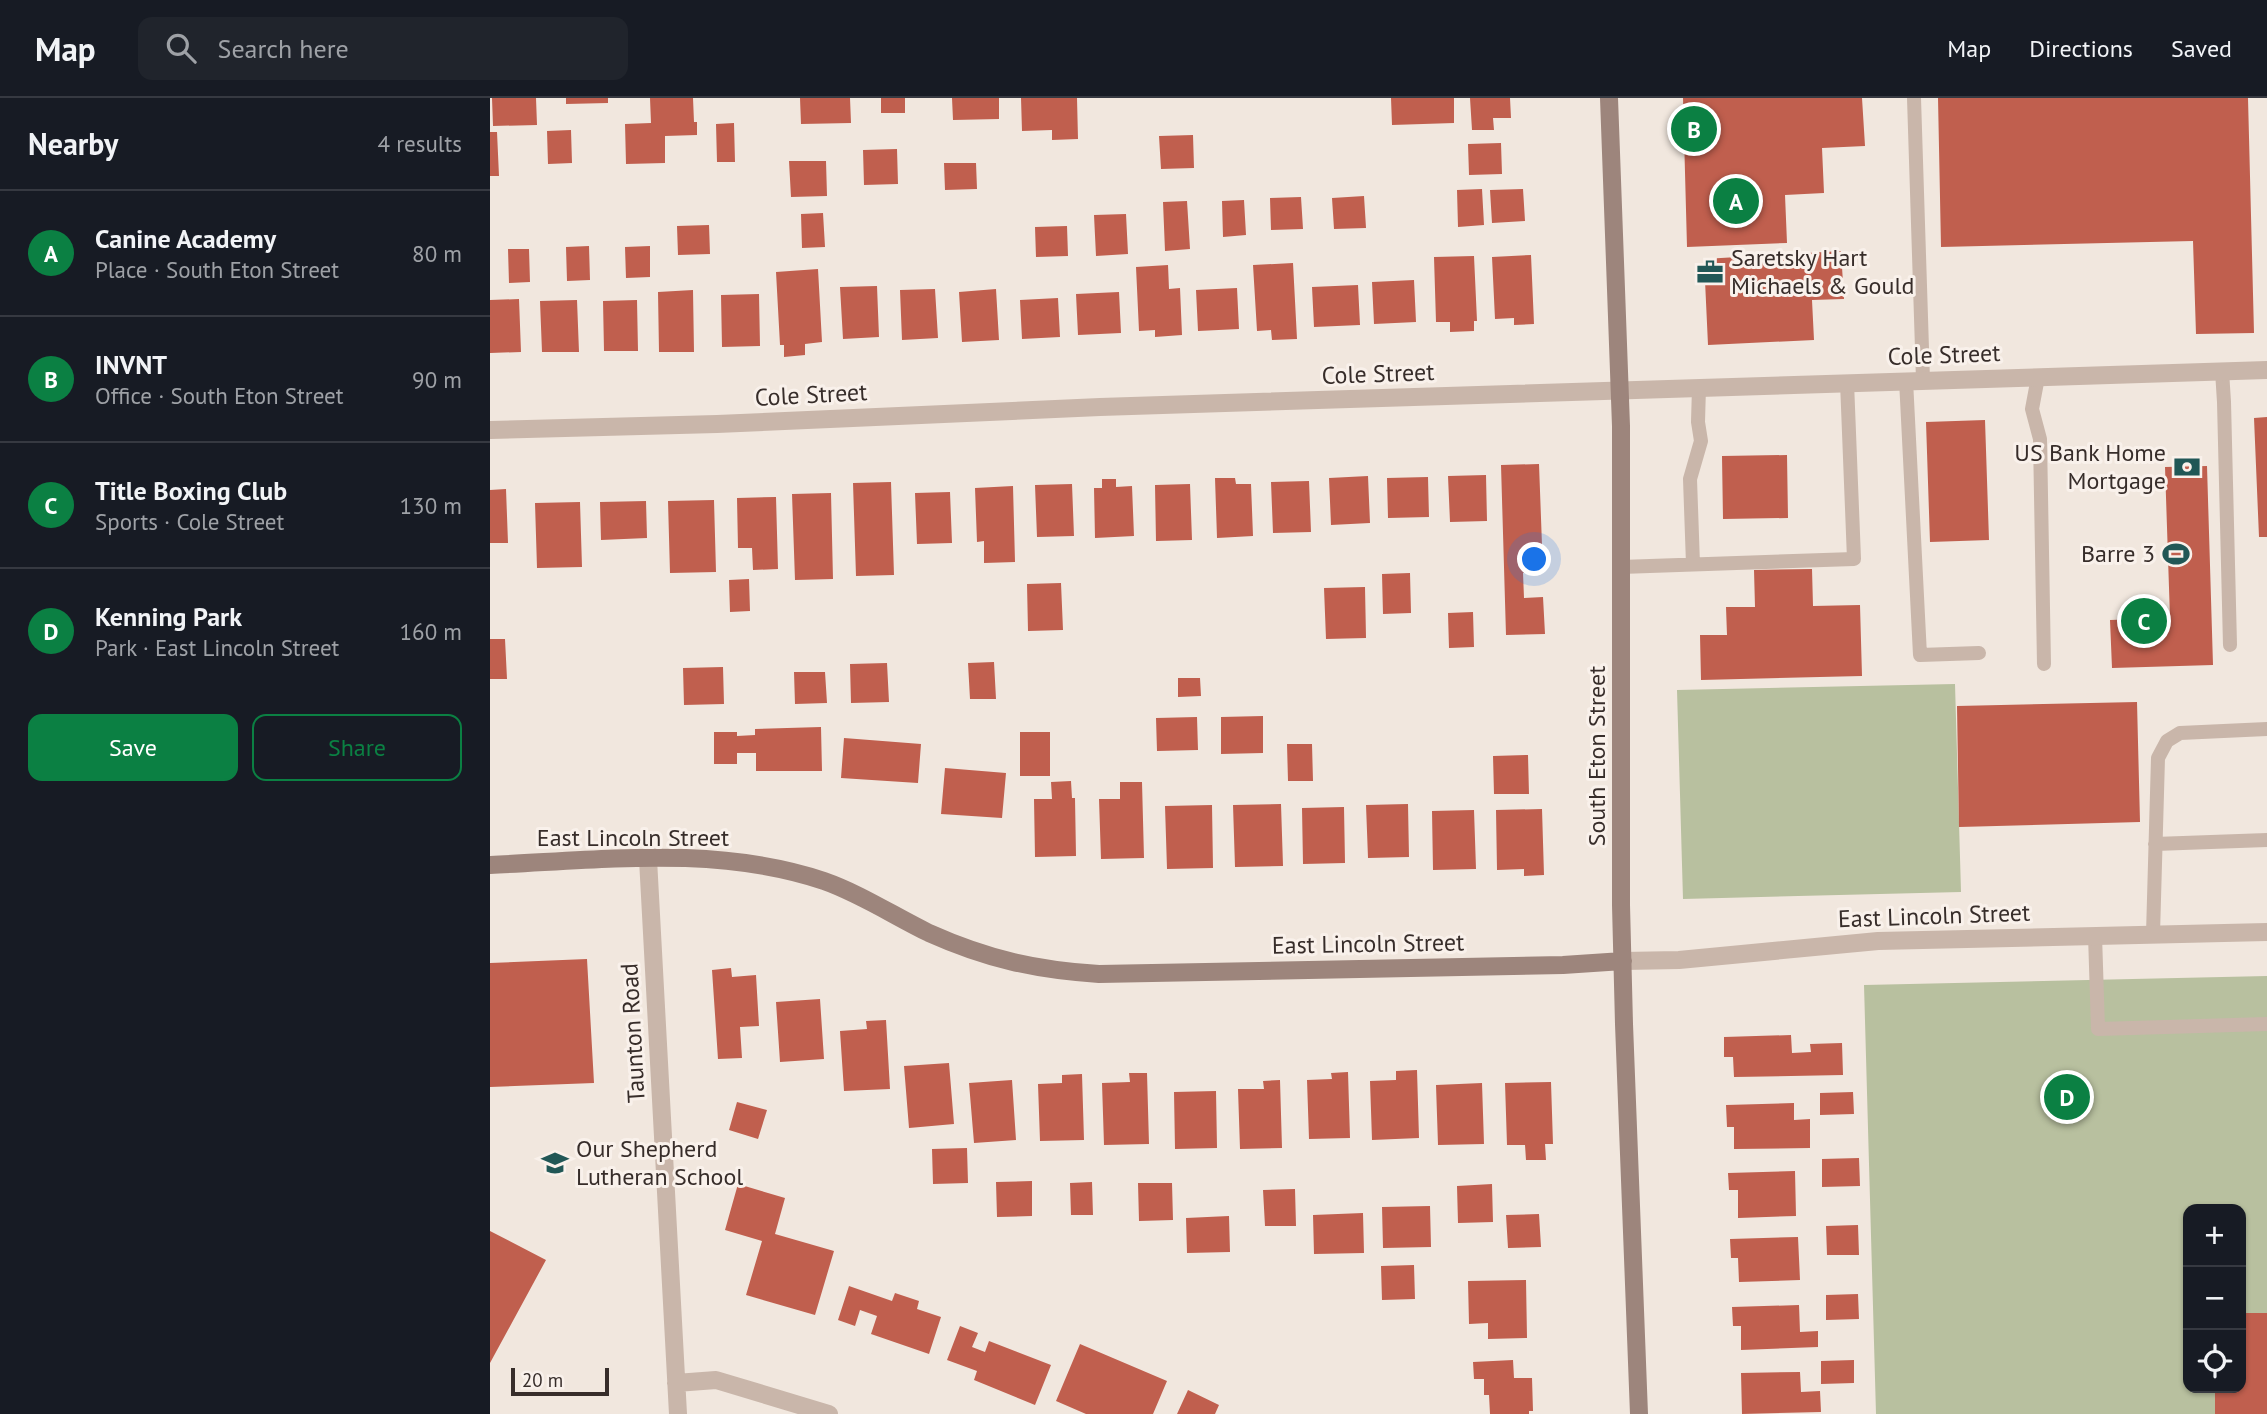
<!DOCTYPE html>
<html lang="en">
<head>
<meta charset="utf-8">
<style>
  body { margin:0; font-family:"PT Sans",sans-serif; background:#20242c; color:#f1f3f6 }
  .controls { position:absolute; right:21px; bottom:21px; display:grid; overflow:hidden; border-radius:14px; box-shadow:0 2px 5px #0004 }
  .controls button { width:63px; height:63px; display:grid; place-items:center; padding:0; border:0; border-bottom:2px solid #363941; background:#171b24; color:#f1f3f6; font:35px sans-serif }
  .scale { position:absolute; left:21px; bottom:18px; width:98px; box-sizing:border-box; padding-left:7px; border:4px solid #372d2a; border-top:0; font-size:19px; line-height:24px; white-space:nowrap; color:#372d2a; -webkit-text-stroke:5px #f9f1eb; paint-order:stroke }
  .you { position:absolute; left:1045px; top:462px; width:24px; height:24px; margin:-18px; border:5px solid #fff; border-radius:50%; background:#1a73e8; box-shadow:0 0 0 10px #1a73e833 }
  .badge { display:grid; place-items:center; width:46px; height:46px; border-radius:50%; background:#0b8043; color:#fff; font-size:23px; font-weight:700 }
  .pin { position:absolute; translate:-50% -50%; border:4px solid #fff; box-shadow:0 2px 7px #0006 }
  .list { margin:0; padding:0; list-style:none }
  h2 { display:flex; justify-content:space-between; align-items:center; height:91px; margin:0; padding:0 28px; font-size:30px }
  h2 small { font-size:23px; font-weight:400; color:#9ea1a6 }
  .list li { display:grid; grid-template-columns:46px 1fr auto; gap:21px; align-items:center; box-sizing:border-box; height:126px; padding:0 28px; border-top:2px solid #363941 }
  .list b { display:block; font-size:26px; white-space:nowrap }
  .list p { margin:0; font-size:23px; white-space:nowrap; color:#9ea1a6 }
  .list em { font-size:23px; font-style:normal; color:#9ea1a6 }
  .actions { display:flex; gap:14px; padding:21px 28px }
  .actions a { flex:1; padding:16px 0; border:2px solid #0b8043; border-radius:14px; text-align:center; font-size:24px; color:#0b8043 }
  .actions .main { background:#0b8043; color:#fff }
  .icon { flex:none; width:38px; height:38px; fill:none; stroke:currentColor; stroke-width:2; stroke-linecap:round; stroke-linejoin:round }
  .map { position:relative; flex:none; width:1777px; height:1316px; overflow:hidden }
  header { display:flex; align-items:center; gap:42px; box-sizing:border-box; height:98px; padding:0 35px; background:#171b24; border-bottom:2px solid #363941 }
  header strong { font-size:33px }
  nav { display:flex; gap:38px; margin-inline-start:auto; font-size:24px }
  .search { width:490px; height:63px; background:#20242c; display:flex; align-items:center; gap:18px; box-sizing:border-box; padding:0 24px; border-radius:14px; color:#9ea1a6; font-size:26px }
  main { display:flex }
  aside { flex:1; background:#171b24 }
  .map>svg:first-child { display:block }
</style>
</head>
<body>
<header>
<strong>Map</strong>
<div class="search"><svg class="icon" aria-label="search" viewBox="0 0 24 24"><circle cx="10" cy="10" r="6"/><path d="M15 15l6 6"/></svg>Search here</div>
<nav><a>Map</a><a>Directions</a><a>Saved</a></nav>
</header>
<main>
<aside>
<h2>Nearby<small>4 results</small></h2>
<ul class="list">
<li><span class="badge">A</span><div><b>Canine Academy</b><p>Place · South Eton Street</p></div><em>80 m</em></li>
<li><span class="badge">B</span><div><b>INVNT</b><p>Office · South Eton Street</p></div><em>90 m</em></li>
<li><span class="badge">C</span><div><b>Title Boxing Club</b><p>Sports · Cole Street</p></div><em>130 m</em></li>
<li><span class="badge">D</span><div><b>Kenning Park</b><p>Park · East Lincoln Street</p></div><em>160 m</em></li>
</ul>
<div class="actions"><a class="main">Save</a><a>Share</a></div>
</aside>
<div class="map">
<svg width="1777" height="1316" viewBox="0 0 1777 1316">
  <rect width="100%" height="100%" fill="#f1e7de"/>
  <path fill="#b8c09f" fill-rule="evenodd" d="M 1465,586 L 1471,794 L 1193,801 L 1187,592 Z
    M 1777,878 L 1777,1316 L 1386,1316 L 1374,887 ZM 1698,1111 L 1751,1111 L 1751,1290 L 1698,1290 Z"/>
  <path fill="#c05f4e" d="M 2,0 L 46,0 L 47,27 L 3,28 Z
    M 76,0 L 118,0 L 118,5 L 76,6 Z
    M 160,0 L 203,0 L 204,24 L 207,24 L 207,37 L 175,38 L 175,65 L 136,66 L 135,26 L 161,25 Z
    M 310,0 L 360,0 L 361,25 L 311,26 Z
    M 391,0 L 415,0 L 415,15 L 391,15 Z
    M 462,0 L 509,0 L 509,21 L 463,22 Z
    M 531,0 L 587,0 L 588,41 L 562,42 L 562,32 L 532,33 Z
    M 901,0 L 964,0 L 964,25 L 902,27 Z
    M 980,0 L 1020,0 L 1021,20 L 1003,20 L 1004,32 L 982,32 Z
    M 1193,0 L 1372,0 L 1375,48 L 1332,50 L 1334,95 L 1295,97 L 1297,145 L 1197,149 Z
    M 1448,0 L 1758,0 L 1764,235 L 1706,236 L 1703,143 L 1451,149 Z
    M 244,25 L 245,64 L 227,64 L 226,26 Z
    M 81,32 L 82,65 L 58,66 L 57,33 Z
    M 0,34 L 7,34 L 9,78 L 0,78 Z
    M 703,37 L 704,70 L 671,71 L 669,38 Z
    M 1011,45 L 1012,76 L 979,77 L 978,46 Z
    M 407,51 L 408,86 L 374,87 L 373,52 Z
    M 299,63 L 336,63 L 337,98 L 301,99 Z
    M 454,65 L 486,65 L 487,91 L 455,92 Z
    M 992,91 L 994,127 L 968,129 L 967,92 Z
    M 1033,91 L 1035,123 L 1002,125 L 1000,92 Z
    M 874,98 L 876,130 L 844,131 L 842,100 Z
    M 811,99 L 813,131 L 781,132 L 780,100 Z
    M 754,102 L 756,137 L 733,139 L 732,103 Z
    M 697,103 L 700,151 L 675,153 L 673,104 Z
    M 333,115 L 335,149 L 312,150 L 311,116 Z
    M 636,116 L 638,156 L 606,158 L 604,117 Z
    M 219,127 L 220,156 L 188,157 L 187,128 Z
    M 577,128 L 578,158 L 546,159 L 545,129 Z
    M 99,148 L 100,182 L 77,183 L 76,149 Z
    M 160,148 L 160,179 L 136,180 L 135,149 Z
    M 18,151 L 39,151 L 40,184 L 19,185 Z
    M 1351,153 L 1354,201 L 1322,202 L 1324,242 L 1218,247 L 1214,161 Z
    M 1041,157 L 1044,226 L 1024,227 L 1024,220 L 1005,221 L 1002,159 Z
    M 984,158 L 987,223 L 984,223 L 984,233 L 960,234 L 960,224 L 946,224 L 944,159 Z
    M 803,165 L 807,241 L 782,242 L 781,232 L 767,233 L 763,167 Z
    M 678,167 L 679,191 L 690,190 L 692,237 L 665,239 L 665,232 L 649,233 L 646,169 Z
    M 328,171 L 332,244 L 315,246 L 315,257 L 294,259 L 294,247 L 290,247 L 286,174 Z
    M 924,182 L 926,224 L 884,226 L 882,184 Z
    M 868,187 L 870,227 L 824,229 L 822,189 Z
    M 387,188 L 389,239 L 353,241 L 350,189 Z
    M 747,190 L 749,231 L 708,233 L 706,192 Z
    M 445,191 L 448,240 L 412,242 L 410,192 Z
    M 506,191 L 509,242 L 472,244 L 469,194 Z
    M 203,192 L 204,254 L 169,254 L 168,194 Z
    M 629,194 L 631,235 L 588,237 L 586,196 Z
    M 269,196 L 270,248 L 232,249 L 231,197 Z
    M 568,200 L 570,239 L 532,241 L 530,202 Z
    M 29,201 L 31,254 L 0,255 L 0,202 Z
    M 87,202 L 89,254 L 52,254 L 50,203 Z
    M 147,202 L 148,253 L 114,253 L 113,203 Z
    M 1777,319 L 1777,439 L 1769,439 L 1764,320 Z
    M 1495,322 L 1499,442 L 1440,444 L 1436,324 Z
    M 1297,357 L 1298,420 L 1233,421 L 1232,358 Z
    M 1049,366 L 1053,474 L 1033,475 L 1034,500 L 1053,499 L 1055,536 L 1016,537 L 1011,367 Z
    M 1717,368 L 1723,567 L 1622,570 L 1620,522 L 1680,520 L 1675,369 Z
    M 996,377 L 997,423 L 960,424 L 958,378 Z
    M 878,378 L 880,425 L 841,427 L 839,380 Z
    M 938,379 L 939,419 L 898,420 L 897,380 Z
    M 725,380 L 745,380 L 746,386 L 761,386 L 763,438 L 727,440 Z
    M 612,381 L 626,381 L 626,389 L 642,388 L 644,438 L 605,440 L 604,390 L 612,390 Z
    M 819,383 L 821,434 L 783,435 L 781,384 Z
    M 401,384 L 404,477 L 366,478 L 363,385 Z
    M 582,386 L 584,438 L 547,439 L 545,387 Z
    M 700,386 L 702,442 L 666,443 L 665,387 Z
    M 523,388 L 525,464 L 494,465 L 494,443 L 487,444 L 485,390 Z
    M 16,391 L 18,445 L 0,445 L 0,392 Z
    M 460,394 L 462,445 L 427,446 L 425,395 Z
    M 341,395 L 343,481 L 305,482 L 302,396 Z
    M 286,399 L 288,471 L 263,472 L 262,450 L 248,450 L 247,400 Z
    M 224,402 L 226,474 L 180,475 L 178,403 Z
    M 156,403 L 157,440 L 111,442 L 110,404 Z
    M 90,404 L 92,469 L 47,470 L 45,405 Z
    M 1322,471 L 1323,508 L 1370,507 L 1372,578 L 1211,582 L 1210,537 L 1237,537 L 1236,509 L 1265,509 L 1264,472 Z
    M 920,475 L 921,515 L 893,516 L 892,476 Z
    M 259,481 L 260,513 L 240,514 L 239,482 Z
    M 571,485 L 573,532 L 538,533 L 537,486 Z
    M 875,489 L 876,540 L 836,541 L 834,490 Z
    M 983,514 L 984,549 L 959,550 L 958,515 Z
    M 0,541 L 15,541 L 17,581 L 0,581 Z
    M 504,564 L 506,601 L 480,601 L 478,565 Z
    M 397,565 L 399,604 L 361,605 L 360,566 Z
    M 233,569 L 234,606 L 194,607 L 193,570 Z
    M 304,574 L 335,574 L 337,605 L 305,606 Z
    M 688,580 L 710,580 L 711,598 L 688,599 Z
    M 1647,604 L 1650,724 L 1469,729 L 1467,608 Z
    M 773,618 L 773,655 L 731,656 L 731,619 Z
    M 707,619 L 708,652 L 667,653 L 666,620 Z
    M 331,629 L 332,673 L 266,673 L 266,655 L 247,655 L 247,666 L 224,666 L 224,634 L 247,634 L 247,638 L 265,637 L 265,631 Z
    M 530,634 L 560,634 L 560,678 L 530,678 Z
    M 354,640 L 431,646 L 428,685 L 351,680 Z
    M 797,646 L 822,646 L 823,683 L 798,683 Z
    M 1038,657 L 1039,696 L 1004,696 L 1003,658 Z
    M 455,670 L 516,675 L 512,720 L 451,716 Z
    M 581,683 L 582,700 L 585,700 L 586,758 L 545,759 L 544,701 L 562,701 L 561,684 Z
    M 630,684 L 652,684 L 654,760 L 611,761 L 609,701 L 630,701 Z
    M 791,706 L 793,768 L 745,769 L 743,707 Z
    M 918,706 L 919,759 L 878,760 L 876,707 Z
    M 722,707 L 723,770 L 677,771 L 675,708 Z
    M 854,709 L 855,765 L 813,766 L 812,710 Z
    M 1052,711 L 1054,777 L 1034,778 L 1034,771 L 1007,772 L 1006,712 Z
    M 984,712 L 986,771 L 943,772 L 942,713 Z
    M 97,861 L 104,985 L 0,989 L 0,865 Z
    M 241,870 L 242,879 L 266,877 L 269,928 L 250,929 L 252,960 L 228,961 L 222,872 Z
    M 330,901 L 334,961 L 290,964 L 286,904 Z
    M 396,922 L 400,991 L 354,993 L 350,933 L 377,931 L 376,923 Z
    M 1301,937 L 1302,955 L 1321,954 L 1320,946 L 1352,945 L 1353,977 L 1244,979 L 1243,959 L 1234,959 L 1234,939 Z
    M 459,965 L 464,1026 L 419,1030 L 414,968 Z
    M 927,972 L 929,1040 L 882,1042 L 880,983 L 906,982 L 906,973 Z
    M 858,974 L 860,1040 L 819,1041 L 817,982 L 842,981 L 841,975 Z
    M 639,975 L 657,975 L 659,1046 L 614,1047 L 612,985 L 640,984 Z
    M 592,976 L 594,1042 L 550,1043 L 548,986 L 572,985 L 572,977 Z
    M 522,982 L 526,1042 L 484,1045 L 479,985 Z
    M 790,982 L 792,1050 L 750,1051 L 748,991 L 774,991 L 773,983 Z
    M 1061,984 L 1063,1046 L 1055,1046 L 1056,1062 L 1036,1062 L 1035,1047 L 1017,1047 L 1015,985 Z
    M 992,985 L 994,1046 L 948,1047 L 946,987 Z
    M 726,993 L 727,1050 L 685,1051 L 684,994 Z
    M 1363,994 L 1364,1016 L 1330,1017 L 1330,995 Z
    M 247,1004 L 277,1012 L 268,1041 L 239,1032 Z
    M 1304,1005 L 1304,1022 L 1320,1021 L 1320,1050 L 1244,1051 L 1244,1029 L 1237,1029 L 1236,1007 Z
    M 477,1050 L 478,1085 L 443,1086 L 442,1051 Z
    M 1369,1060 L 1370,1088 L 1332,1089 L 1332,1061 Z
    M 1305,1073 L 1306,1118 L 1248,1120 L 1248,1092 L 1239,1092 L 1238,1075 Z
    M 542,1083 L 542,1118 L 507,1119 L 506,1084 Z
    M 602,1084 L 603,1117 L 581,1117 L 580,1085 Z
    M 648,1085 L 682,1085 L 683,1122 L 649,1123 Z
    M 248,1086 L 295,1100 L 285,1136 L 344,1153 L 325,1217 L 256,1197 L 272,1143 L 235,1132 Z
    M 1002,1086 L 1003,1124 L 968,1125 L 967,1088 Z
    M 805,1091 L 806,1128 L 775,1128 L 773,1092 Z
    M 940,1108 L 941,1149 L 893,1150 L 892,1109 Z
    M 873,1115 L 874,1155 L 824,1156 L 823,1117 Z
    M 1049,1116 L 1051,1149 L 1018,1150 L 1016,1117 Z
    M 739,1118 L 740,1154 L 697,1155 L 696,1120 Z
    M 1368,1127 L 1369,1157 L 1337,1157 L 1336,1128 Z
    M 0,1133 L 56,1162 L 0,1265 Z
    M 1308,1139 L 1310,1182 L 1249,1184 L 1248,1160 L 1241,1160 L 1240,1141 Z
    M 924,1167 L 925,1201 L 892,1202 L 891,1168 Z
    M 1036,1182 L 1037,1240 L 998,1241 L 998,1225 L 979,1226 L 978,1183 Z
    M 359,1188 L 402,1203 L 405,1195 L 429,1203 L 427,1211 L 451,1219 L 439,1256 L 381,1236 L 387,1218 L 370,1212 L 365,1228 L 348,1222 Z
    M 1368,1196 L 1369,1221 L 1336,1222 L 1336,1197 Z
    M 1309,1207 L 1310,1234 L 1328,1233 L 1328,1249 L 1251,1252 L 1251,1228 L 1243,1228 L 1242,1209 Z
    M 1751,1215 L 1777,1215 L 1777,1316 L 1725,1316 L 1725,1290 L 1751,1290 Z
    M 470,1228 L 488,1235 L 482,1249 L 495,1254 L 499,1243 L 561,1267 L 545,1307 L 484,1282 L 487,1273 L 457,1262 Z
    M 590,1246 L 677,1283 L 663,1316 L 596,1316 L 566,1303 Z
    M 1023,1262 L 1024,1280 L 1042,1280 L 1043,1313 L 1039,1313 L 1039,1316 L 1000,1316 L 999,1297 L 994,1297 L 994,1281 L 984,1281 L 983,1264 Z
    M 1364,1262 L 1364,1285 L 1331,1286 L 1331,1263 Z
    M 1310,1274 L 1311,1294 L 1330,1293 L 1331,1314 L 1252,1316 L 1251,1275 Z
    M 698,1292 L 729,1307 L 725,1316 L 687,1316 Z"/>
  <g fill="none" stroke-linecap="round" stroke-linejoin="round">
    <path stroke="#c9b6aa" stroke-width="14" d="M 1424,0 L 1433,282
      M 1732,273 L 1734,304 L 1740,547
      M 1548,279 L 1542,311 L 1550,341 L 1554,566
      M 1416,282 L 1430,557 L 1489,555
      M 1203,466 L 1200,381 L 1211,343 L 1208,324 L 1209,289
      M 1131,469 L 1364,461 L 1357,284
      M 1665,746 L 1777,742
      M 1663,836 L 1668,660 L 1677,643 L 1690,635 L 1777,631
      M 1605,837 L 1608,931 L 1777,926"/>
    <path stroke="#c9b6aa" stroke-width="18" d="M 0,332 L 227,326 L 610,309 L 1777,272
      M 158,761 L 188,1316
      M 1133,863 L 1189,862 L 1388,843 L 1777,834
      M 186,1285 L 226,1282 L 339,1316"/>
    <path stroke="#9d857c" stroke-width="18" d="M 1119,0 L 1131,328 L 1131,807 L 1134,926 L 1149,1316
      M 0,767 C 111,762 227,747 334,783 C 371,796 404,818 439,835 C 497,861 546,872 609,876 L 1073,867 L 1133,863"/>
  </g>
  <defs>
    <g id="office-bare" transform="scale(2.1)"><path d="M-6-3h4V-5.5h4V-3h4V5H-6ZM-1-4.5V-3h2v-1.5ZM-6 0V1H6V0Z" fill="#215756" stroke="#f9f1eb" stroke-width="2.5" paint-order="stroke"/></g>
    <g id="bank-bare" transform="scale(2.1)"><path d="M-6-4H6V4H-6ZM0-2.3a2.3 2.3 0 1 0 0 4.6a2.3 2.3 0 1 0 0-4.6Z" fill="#215756" stroke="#f9f1eb" stroke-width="2.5" paint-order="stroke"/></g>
    <g id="stadium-bare" transform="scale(2.1)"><path d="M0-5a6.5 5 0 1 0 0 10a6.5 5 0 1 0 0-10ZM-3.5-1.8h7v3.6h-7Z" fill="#215756" stroke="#f9f1eb" stroke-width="2.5" paint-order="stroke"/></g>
    <g id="school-bare" transform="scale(2.1)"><path d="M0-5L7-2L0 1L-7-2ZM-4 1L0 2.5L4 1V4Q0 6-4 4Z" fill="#215756" stroke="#f9f1eb" stroke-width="2.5" paint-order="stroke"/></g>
  </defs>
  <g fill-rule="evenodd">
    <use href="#office-bare" x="1220" y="174"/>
    <use href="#bank-bare" x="1697" y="369"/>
    <use href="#stadium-bare" x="1686" y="456"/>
    <use href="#school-bare" x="65" y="1065"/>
  </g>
  <g text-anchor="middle" stroke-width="6" stroke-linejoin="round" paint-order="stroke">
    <g font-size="24" fill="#372d2a" stroke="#f9f1eb" text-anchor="start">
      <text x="1241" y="168">Saretsky Hart<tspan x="1241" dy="28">Michaels &amp; Gould</tspan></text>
      <text x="1676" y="363" text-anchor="end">US Bank Home<tspan x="1676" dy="28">Mortgage</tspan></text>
      <text x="1665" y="464" text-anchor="end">Barre 3</text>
      <text x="86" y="1059">Our Shepherd<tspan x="86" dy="28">Lutheran School</tspan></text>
    </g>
    <g font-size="24" fill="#372d2a" stroke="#f9f1eb">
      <text transform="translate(1454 257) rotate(-2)" y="8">Cole Street</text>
      <text transform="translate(888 276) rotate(-2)" y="8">Cole Street</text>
      <text transform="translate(321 297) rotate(-3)" y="8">Cole Street</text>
      <text transform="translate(1107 658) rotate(-90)" y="8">South Eton Street</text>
      <text x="143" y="748">East Lincoln Street</text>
      <text transform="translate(1444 818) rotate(-2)" y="8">East Lincoln Street</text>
      <text transform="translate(878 846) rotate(-1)" y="8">East Lincoln Street</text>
      <text transform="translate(143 935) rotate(-93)" y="8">Taunton Road</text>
    </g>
  </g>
</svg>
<div class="controls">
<button>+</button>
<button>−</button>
<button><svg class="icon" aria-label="locate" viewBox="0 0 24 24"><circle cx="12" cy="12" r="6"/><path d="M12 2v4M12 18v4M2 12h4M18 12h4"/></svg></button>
</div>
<div class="scale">20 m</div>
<div class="you"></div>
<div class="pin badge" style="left:1246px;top:103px">A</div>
<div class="pin badge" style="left:1204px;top:31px">B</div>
<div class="pin badge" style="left:1654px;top:523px">C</div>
<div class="pin badge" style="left:1577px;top:999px">D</div>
</div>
</main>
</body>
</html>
